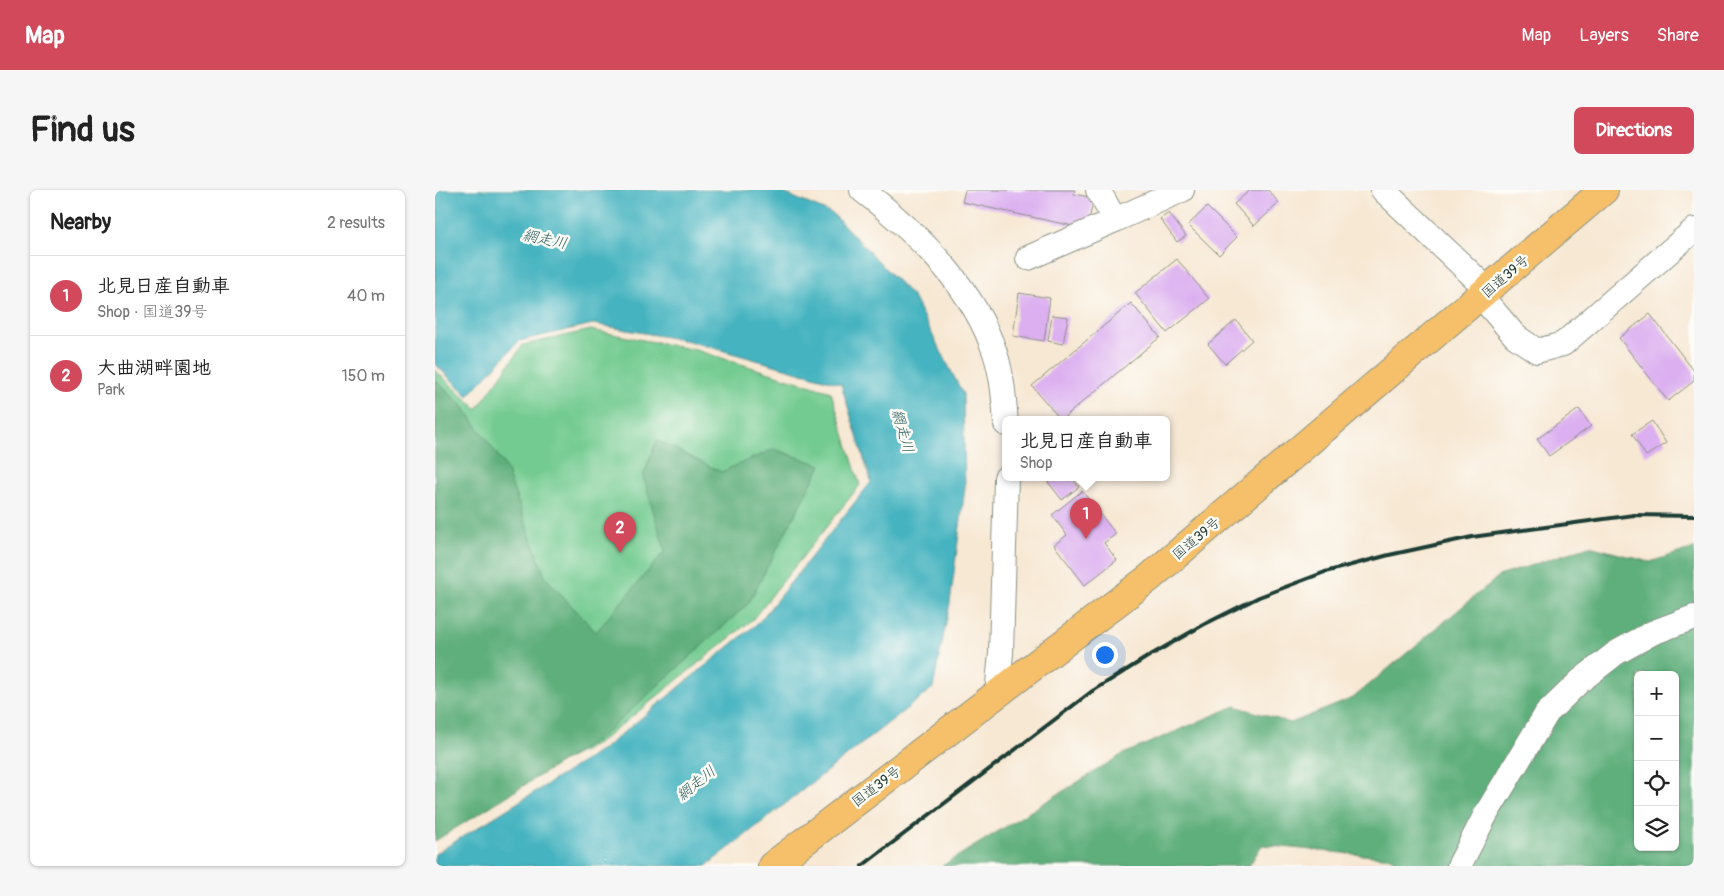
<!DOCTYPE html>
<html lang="en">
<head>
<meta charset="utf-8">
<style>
  body { margin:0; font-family:Pangolin,"Klee One",sans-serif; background:#f6f6f6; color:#222 }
  .controls { position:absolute; right:15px; bottom:15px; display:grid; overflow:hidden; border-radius:8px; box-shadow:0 1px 4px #0004 }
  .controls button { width:45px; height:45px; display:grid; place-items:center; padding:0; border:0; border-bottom:1px solid #e0e0e0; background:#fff; color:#222; font:25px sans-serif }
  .you { position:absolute; left:669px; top:464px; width:18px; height:18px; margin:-12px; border:4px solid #fff; border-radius:50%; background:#1a73e8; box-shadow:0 0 0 8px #1a73e833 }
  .badge { display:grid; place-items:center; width:32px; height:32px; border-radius:50%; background:#d1495b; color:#fff; font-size:16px; font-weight:700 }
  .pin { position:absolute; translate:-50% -41px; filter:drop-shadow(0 1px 2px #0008) }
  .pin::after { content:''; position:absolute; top:26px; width:18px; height:15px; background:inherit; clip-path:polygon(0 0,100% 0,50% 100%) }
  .popup { position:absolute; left:567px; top:226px; width:168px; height:65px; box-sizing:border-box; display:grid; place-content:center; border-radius:8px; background:#fff; filter:drop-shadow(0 1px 4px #0005); font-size:16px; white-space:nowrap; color:#767676 }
  .popup b { font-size:19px; color:#222 }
  .popup::after { content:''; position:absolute; left:50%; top:100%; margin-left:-10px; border:10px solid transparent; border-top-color:#fff }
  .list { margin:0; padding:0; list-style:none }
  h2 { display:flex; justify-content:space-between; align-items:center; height:65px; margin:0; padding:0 20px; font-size:21px }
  h2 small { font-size:16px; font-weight:400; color:#767676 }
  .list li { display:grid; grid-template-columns:32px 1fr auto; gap:15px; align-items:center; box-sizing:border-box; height:80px; padding:0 20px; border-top:1px solid #e0e0e0 }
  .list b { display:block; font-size:19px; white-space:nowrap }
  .list p { margin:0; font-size:16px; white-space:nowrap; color:#767676 }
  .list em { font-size:16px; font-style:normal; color:#767676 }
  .icon { flex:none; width:28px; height:28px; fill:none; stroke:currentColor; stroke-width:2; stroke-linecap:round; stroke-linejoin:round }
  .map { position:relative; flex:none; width:1259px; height:676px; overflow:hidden; border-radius:8px }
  header { display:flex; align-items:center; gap:30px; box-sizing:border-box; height:70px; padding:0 25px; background:#d1495b; color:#fff }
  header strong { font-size:24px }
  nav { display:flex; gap:28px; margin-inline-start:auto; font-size:18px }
  .intro { display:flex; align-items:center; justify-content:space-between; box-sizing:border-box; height:120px; padding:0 30px }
  h1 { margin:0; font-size:35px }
  .button { padding:12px 22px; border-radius:8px; background:#d1495b; color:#fff; font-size:18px; font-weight:700 }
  main { display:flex; gap:30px; padding:0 30px }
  aside { flex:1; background:#fff; border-radius:8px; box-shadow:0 1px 4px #0004 }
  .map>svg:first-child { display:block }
</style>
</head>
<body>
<header>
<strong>Map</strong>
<nav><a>Map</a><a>Layers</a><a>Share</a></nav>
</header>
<div class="intro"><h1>Find us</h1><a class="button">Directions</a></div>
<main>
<aside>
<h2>Nearby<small>2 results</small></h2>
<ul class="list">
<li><span class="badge">1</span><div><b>北見日産自動車</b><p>Shop · 国道39号</p></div><em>40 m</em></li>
<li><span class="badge">2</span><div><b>大曲湖畔園地</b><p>Park</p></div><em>150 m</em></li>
</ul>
</aside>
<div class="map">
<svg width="1259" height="676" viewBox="0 0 1259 676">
  <rect width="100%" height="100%" fill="#fdfcf7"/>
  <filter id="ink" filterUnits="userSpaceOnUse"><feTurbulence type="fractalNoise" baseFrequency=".02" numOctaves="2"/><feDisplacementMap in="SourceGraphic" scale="10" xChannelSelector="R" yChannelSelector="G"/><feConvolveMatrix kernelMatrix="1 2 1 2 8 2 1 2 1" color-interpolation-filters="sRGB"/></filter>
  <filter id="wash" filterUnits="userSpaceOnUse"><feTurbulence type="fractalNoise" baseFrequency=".0096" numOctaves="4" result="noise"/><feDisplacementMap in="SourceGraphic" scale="20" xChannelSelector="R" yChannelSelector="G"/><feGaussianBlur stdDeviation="1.12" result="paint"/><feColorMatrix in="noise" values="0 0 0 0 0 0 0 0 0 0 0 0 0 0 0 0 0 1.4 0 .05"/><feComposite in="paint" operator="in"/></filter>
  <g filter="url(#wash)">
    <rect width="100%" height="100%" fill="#f7e8d4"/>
    <path fill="#73cb91" stroke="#498462" d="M 156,140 L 261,160 L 396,202 L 425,295 L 317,430 L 164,553 L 0,636 L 0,180 L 42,219 L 88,155 Z"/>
    <path fill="#5eaf7b" stroke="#3e7658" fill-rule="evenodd" d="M 0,190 L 27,215 L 70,276 L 110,387 L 161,442 L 230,361 L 208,286 L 222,250 L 286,282 L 339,259 L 386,275 L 313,414 L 165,548 L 0,651 Z
      M 1154,356 L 1215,372 L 1259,358 L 1259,676 L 959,676 L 958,668 L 827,655 L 814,676 L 507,676 L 688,564 L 800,516 L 856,533 L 918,508 L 1064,386 ZM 1203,485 L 1240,485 L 1240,657 L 1203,657 Z"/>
    <path fill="#45b3c0" stroke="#32787a" d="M 0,0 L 342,0 L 398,24 L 478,107 L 528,204 L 530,298 L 515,413 L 498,498 L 271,676 L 0,676 L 0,664 L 167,560 L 324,432 L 436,292 L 406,194 L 254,151 L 158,134 L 84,151 L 33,206 L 0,174 Z"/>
    <g id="blocks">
      <path fill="#dbaff0" d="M 530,0 L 640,0 L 639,4 L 659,8 L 652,39 L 527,12 Z
        M 815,0 L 833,0 L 844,13 L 819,36 L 799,14 Z
        M 772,17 L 802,47 L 784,65 L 753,35 Z
        M 734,23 L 751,46 L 742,52 L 725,29 Z
        M 742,69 L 774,109 L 732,143 L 700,103 Z
        M 584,103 L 615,108 L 609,151 L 578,146 Z
        M 696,113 L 725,147 L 626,230 L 597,196 Z
        M 1215,124 L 1259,181 L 1259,191 L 1233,211 L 1184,148 Z
        M 617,125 L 633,127 L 628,154 L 613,151 Z
        M 801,130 L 817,150 L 790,174 L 773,154 Z
        M 1144,219 L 1156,236 L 1114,266 L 1102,249 Z
        M 1217,231 L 1231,253 L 1211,266 L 1197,244 Z
        M 619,288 L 637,288 L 644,297 L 627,310 L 613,292 Z
        M 647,301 L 681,344 L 669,353 L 682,370 L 650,395 L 619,355 L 632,345 L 617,325 Z"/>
    </g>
  </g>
  <g filter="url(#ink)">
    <use href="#blocks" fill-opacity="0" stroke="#8b9284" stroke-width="1"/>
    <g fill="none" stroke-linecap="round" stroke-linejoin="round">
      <g stroke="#8b9284" stroke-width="26">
        <path id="minor" d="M 427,0 C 478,40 532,90 556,152 C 567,178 569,206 571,234
          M 663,0 L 680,30 L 747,0
          M 948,0 L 1053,100
          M 593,68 L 680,30
          M 1046,106 L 1080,146 L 1102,161 L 1128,154 L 1259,40
          M 562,504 L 566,463 L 571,288
          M 1024,676 L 1051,624 L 1112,523 L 1145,491 L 1181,463 L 1217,443 L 1259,427"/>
      </g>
      <g stroke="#8b9284" stroke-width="30">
        <path id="highway" d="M 337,676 L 714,388 L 1169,0"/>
      </g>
      <use href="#minor" stroke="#fff" stroke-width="24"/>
      <use href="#highway" stroke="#f6c06b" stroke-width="28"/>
      <path stroke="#1f3d34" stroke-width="4" d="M 427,676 L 656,502 L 714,466 L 768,435 L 824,407 L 890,382 L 954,365 L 1037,347 L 1199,325 L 1259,326"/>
    </g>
  </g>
  <g text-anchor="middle" stroke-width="5" stroke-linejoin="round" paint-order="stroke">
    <g font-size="14" fill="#1f3d34" stroke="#fdfcf7">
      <text transform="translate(1070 86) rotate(-41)" y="5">国道39号</text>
      <text transform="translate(761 348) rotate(-40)" y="5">国道39号</text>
      <text transform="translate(441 596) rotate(-37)" y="5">国道39号</text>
    </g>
    <g font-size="15" font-style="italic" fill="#2a605e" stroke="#fdfcf7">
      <text transform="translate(110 49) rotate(12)" y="5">網走川</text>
      <text transform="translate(468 241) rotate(74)" y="5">網走川</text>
      <text transform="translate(261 593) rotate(-39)" y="5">網走川</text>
    </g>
  </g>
</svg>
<div class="controls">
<button>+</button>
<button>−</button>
<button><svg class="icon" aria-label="locate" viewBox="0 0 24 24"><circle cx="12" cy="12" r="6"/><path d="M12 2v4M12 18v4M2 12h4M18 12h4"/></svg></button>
<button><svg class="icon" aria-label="layers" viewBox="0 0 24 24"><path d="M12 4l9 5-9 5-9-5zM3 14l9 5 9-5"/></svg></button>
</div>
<div class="you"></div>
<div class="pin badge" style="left:651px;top:349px">1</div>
<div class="popup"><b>北見日産自動車</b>Shop</div>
<div class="pin badge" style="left:185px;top:363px">2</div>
</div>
</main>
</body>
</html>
